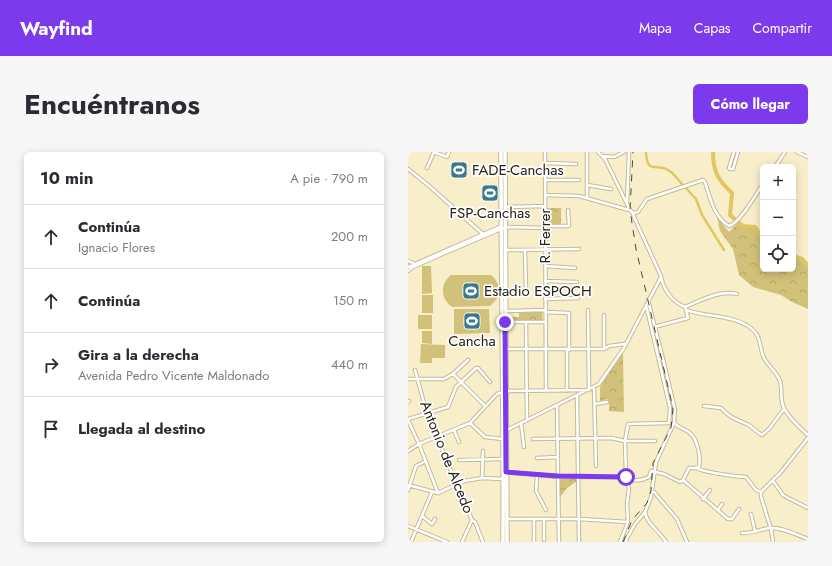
<!DOCTYPE html>
<html lang="es">
<head>
<meta charset="utf-8">
<style>
  body { margin:0; font-family:Jost,sans-serif; background:#f7f7f7; color:#2b2b33 }
  .controls { position:absolute; right:12px; top:12px; display:grid; overflow:hidden; border-radius:6px; box-shadow:0 2px 10px #0003 }
  .controls button { width:36px; height:36px; display:grid; place-items:center; padding:0; border:0; border-bottom:1px solid #e1e1e2; background:#fff; color:#2b2b33; font:20px sans-serif }
  .stop { position:absolute; width:12px; height:12px; margin:-9px; border:3px solid #7c3aed; border-radius:50%; background:#fff }
  .stop.end { background:#7c3aed; border-color:#fff; box-shadow:0 1px 4px #0008 }
  .list { margin:0; padding:0; list-style:none }
  h2 { display:flex; justify-content:space-between; align-items:center; height:52px; margin:0; padding:0 16px; font-size:17px }
  h2 small { font-size:13px; font-weight:400; color:#7c7c81 }
  .list li { display:grid; grid-template-columns:26px 1fr auto; gap:12px; align-items:center; box-sizing:border-box; height:64px; padding:0 16px; border-top:1px solid #e1e1e2 }
  .list b { display:block; font-size:15px; white-space:nowrap }
  .list p { margin:0; font-size:13px; white-space:nowrap; color:#7c7c81 }
  .list em { font-size:13px; font-style:normal; color:#7c7c81 }
  .icon { flex:none; width:22px; height:22px; fill:none; stroke:currentColor; stroke-width:2; stroke-linecap:round; stroke-linejoin:round }
  .map { position:relative; flex:none; width:400px; height:390px; overflow:hidden; border-radius:6px }
  header { display:flex; align-items:center; gap:24px; box-sizing:border-box; height:56px; padding:0 20px; background:#7c3aed; color:#fff }
  header strong { font-size:19px }
  nav { display:flex; gap:22px; margin-inline-start:auto; font-size:14px }
  .intro { display:flex; align-items:center; justify-content:space-between; box-sizing:border-box; height:96px; padding:0 24px }
  h1 { margin:0; font-size:28px }
  .button { padding:10px 18px; border-radius:6px; background:#7c3aed; color:#fff; font-size:14px; font-weight:700 }
  main { display:flex; gap:24px; padding:0 24px }
  aside { flex:1; background:#fff; border-radius:6px; box-shadow:0 2px 10px #0003 }
  .map>svg:first-child { display:block }
</style>
</head>
<body>
<header>
<strong>Wayfind</strong>
<nav><a>Mapa</a><a>Capas</a><a>Compartir</a></nav>
</header>
<div class="intro"><h1>Encuéntranos</h1><a class="button">Cómo llegar</a></div>
<main>
<aside>
<h2>10 min<small>A pie · 790 m</small></h2>
<ul class="list">
<li><svg class="icon" aria-label="ahead" viewBox="0 0 24 24"><path d="M12 20V5M6 11l6-6 6 6"/></svg><div><b>Continúa</b><p>Ignacio Flores</p></div><em>200 m</em></li>
<li><svg class="icon" aria-label="ahead" viewBox="0 0 24 24"><path d="M12 20V5M6 11l6-6 6 6"/></svg><div><b>Continúa</b></div><em>150 m</em></li>
<li><svg class="icon" aria-label="right" viewBox="0 0 24 24"><path d="M7 20v-9h11M14 6l5 5-5 5"/></svg><div><b>Gira a la derecha</b><p>Avenida Pedro Vicente Maldonado</p></div><em>440 m</em></li>
<li><svg class="icon" aria-label="arrive" viewBox="0 0 24 24"><path d="M6 21V4h12l-3 4 3 4H6"/></svg><div><b>Llegada al destino</b></div></li>
</ul>
</aside>
<div class="map">
<svg width="400" height="390" viewBox="0 0 400 390">
  <defs>
    <pattern id="park-crowns" width="20" height="18" patternUnits="userSpaceOnUse"><rect width="20" height="18" fill="#d2c179"/><path d="M2 6a3 3 0 1 1 6 0M12 15a3 3 0 1 1 6 0" fill="none" stroke="#b4a668"/></pattern>
  </defs>
  <rect width="100%" height="100%" fill="#f8efca"/>
  <path fill="url(#park-crowns)" d="M 139,56 L 153,56 L 153,73 L 139,72 Z
    M 309,65 L 321,80 L 331,70 L 335,75 L 347,75 L 355,89 L 355,117 L 385,117 L 385,106 L 393,109 L 400,115 L 400,157 L 384,150 L 373,143 L 345,135 L 331,123 L 325,97 L 312,79 Z
    M 134,158 L 135,171 L 101,171 L 101,165 L 111,165 L 111,159 Z
    M 215,200 L 216,260 L 201,259 L 201,249 L 199,247 L 192,249 L 192,235 Z
    M 169,326 L 169,329 L 159,336 L 152,345 L 152,327 Z"/>
  <path fill="#d2c179" d="M 14,114 L 23,114 L 24,141 L 14,142 Z
    M 43,123 L 83,123 C 94,132 94,145 82,154 L 44,155 C 32,146 32,132 43,123 Z
    M 14,143 L 25,143 L 25,161 L 14,161 Z
    M 46,157 L 81,157 L 82,181 L 46,182 Z
    M 10,163 L 24,163 L 24,177 L 10,177 Z
    M 14,179 L 24,179 L 24,192 L 14,191 Z
    M 13,192 L 37,193 L 37,206 L 24,206 L 24,203 L 24,211 L 12,211 Z"/>
  <g fill="none" stroke-linecap="round" stroke-linejoin="round">
    <path stroke="#e0c762" stroke-width="2.5" d="M 238,0 C 239,23 248,11 260,18 C 265,20 270,28 274,32
      M 277,35 L 288,47 L 294,63 L 316,98"/>
    <path stroke="#e0c762" stroke-width="4" d="M 305,0 C 305,20 310,28 324,41 L 322,63 L 335,74 L 347,75 L 355,86
      M 385,104 L 394,107 L 400,113"/>
    <g stroke="#c3ba96" stroke-width="4.5">
      <path id="minor" d="M 26,0 L 39,5 L 41,0
        M 137,0 L 138,239
        M 179,0 L 179,46
        M 190,0 L 197,7 L 222,58 L 225,61 L 226,65 L 253,124 C 255,137 264,150 277,155 C 293,148 312,138 329,142
        M 389,0 L 400,5
        M 194,4 L 206,5 L 216,0
        M 137,11 L 168,12
        M 367,15 L 377,0
        M 19,16 L 26,0
        M 0,17 L 20,33 L 76,83
        M 322,17 L 325,17 L 330,0
        M 322,17 L 321,16 L 326,0
        M 137,28 L 171,28
        M 179,33 L 203,37
        M 137,43 L 171,44 L 221,58
        M 219,51 L 221,0
        M 97,55 L 137,54
        M 225,61 L 230,60 L 239,47 L 295,28 L 297,30 C 302,45 305,64 321,74 C 332,71 348,42 355,32
        M 137,74 L 161,74 L 160,58
        M 98,98 L 171,97
        M 117,98 L 118,138
        M 0,109 L 7,112
        M 137,114 L 167,116
        M 0,115 L 94,74
        M 0,119 L 5,115 L 32,103 L 93,77 L 102,75 L 137,76
        M 137,129 L 169,130
        M 137,147 L 170,146
        M 240,148 L 255,207
        M 277,155 L 278,158 C 298,165 322,163 340,174 C 355,184 350,193 356,206 C 360,214 369,220 372,229 C 375,238 371,249 377,258 C 383,268 392,276 400,283
        M 98,159 L 137,158
        M 137,160 L 161,161 L 161,198
        M 98,170 L 138,170
        M 118,170 L 119,268
        M 246,175 L 280,166 L 278,158
        M 98,197 L 196,197 L 201,194 L 217,192
        M 196,197 L 196,163
        M 159,198 L 159,239
        M 7,218 L 19,262 L 64,368 L 67,370 L 75,390
        M 45,222 L 77,254
        M 0,227 L 36,227 L 45,222 L 60,208
        M 186,236 L 188,314
        M 169,244 L 171,390
        M 0,250 L 1,249
        M 187,252 L 199,250
        M 149,254 L 151,390
        M 296,254 L 313,256 C 323,267 328,267 341,273 C 345,276 349,280 354,283 L 361,277 L 376,257
        M 0,267 L 40,255 L 48,235 L 68,216 L 70,216 L 82,230
        M 0,268 L 11,292 L 30,341
        M 62,271 L 77,285 L 95,287
        M 113,271 L 116,295
        M 46,278 L 51,290
        M 99,278 L 191,232 L 216,196 L 253,125
        M 125,287 L 203,286 L 217,289 L 247,289
        M 0,299 L 11,292 L 62,271 L 89,242 L 98,239 L 181,238 L 180,158
        M 129,306 L 150,305
        M 51,308 L 95,307
        M 289,316 C 294,320 330,325 338,325 L 348,338 L 353,340
        M 99,320 L 150,325 L 208,325 C 221,326 228,332 241,325 L 243,319 L 256,322 L 272,330 L 275,328 L 281,316 L 287,316 L 291,315 C 293,306 290,288 282,281 C 277,277 271,276 266,271
        M 129,323 L 128,339 L 138,358
        M 74,326 L 75,299
        M 275,328 L 320,367 L 324,367 L 331,357
        M 365,329 L 375,343 L 380,346 L 400,356
        M 0,333 L 30,341 L 56,329 L 74,326 L 95,327
        M 0,338 L 8,314 L 18,309
        M 246,340 L 269,367 L 279,390
        M 295,347 L 302,338
        M 310,358 L 314,352
        M 237,360 C 239,373 251,378 258,390
        M 343,362 L 347,379
        M 14,364 L 24,372 L 27,367
        M 99,367 L 171,367 L 220,370
        M 126,367 L 126,390
        M 136,367 L 136,388
        M 0,374 L 39,390
        M 334,381 C 343,382 353,377 362,376 C 375,375 388,383 400,387
        M 3,390 L 24,340
        M 54,390 L 64,368
        M 212,390 L 220,370 L 219,352 L 221,337 L 218,325 L 217,289 L 220,272 L 261,271 L 262,256 L 238,153
        M 218,390 L 219,386 L 227,372 L 237,360 L 243,345 L 248,310 L 266,271 L 267,258 L 255,207 L 251,207
        M 365,390 L 363,377 L 353,345 L 353,340 L 373,320 L 400,286"/>
    </g>
    <g stroke="#c3ba96" stroke-width="5.5">
      <path id="primary" d="M 93,0 C 93,130 96,260 95,390
        M 97,0 L 99,390"/>
    </g>
    <use href="#minor" stroke="#fff" stroke-width="2.5"/>
    <use href="#primary" stroke="#fff" stroke-width="3.5"/>
    <path stroke="#4c4836" stroke-width="1" stroke-dasharray="7 7" stroke-linecap="butt" d="M 215,390 L 224,368 L 239,351 L 243,339 L 245,311 L 263,276 L 265,256 L 228,97 L 222,58 L 225,0"/>
  </g>
  <g fill="none" stroke-linecap="round" stroke-linejoin="round">
    <path stroke="#7c3aed" stroke-width="5" d="M 97,170 L 98,320 L 150,324 L 218,325"/>
  </g>
  <defs>
    <g id="stadium-square" transform="scale(0.9)"><rect x="-9" y="-9" width="18" height="18" rx="4" fill="#38798c" stroke="#fff"/><path d="M0-5a6.5 5 0 1 0 0 10a6.5 5 0 1 0 0-10ZM-3.5-1.8h7v3.6h-7Z" fill="#fff"/></g>
  </defs>
  <g fill-rule="evenodd">
    <use href="#stadium-square" x="51" y="18"/>
    <use href="#stadium-square" x="82" y="41"/>
    <use href="#stadium-square" x="63" y="139"/>
    <use href="#stadium-square" x="64" y="169"/>
  </g>
  <g text-anchor="middle" stroke-width="3.5" stroke-linejoin="round" paint-order="stroke">
    <g font-size="15" fill="#262315" stroke="#fff" text-anchor="start">
      <text x="64" y="23">FADE-Canchas</text>
      <text x="82" y="66" text-anchor="middle">FSP-Canchas</text>
      <text x="76" y="144">Estadio ESPOCH</text>
      <text x="64" y="194" text-anchor="middle">Cancha</text>
    </g>
    <g font-size="15" fill="#262315" stroke="#fff">
      <text transform="translate(137 84) rotate(-90)" y="5">R. Ferrer</text>
      <text transform="translate(39 305) rotate(68)" y="5">Antonio de Alcedo</text>
    </g>
  </g>
</svg>
<div class="controls">
<button>+</button>
<button>−</button>
<button><svg class="icon" aria-label="locate" viewBox="0 0 24 24"><circle cx="12" cy="12" r="6"/><path d="M12 2v4M12 18v4M2 12h4M18 12h4"/></svg></button>
</div>
<div class="stop" style="left:218px;top:325px"></div>
<div class="stop end" style="left:97px;top:170px"></div>
</div>
</main>
</body>
</html>
